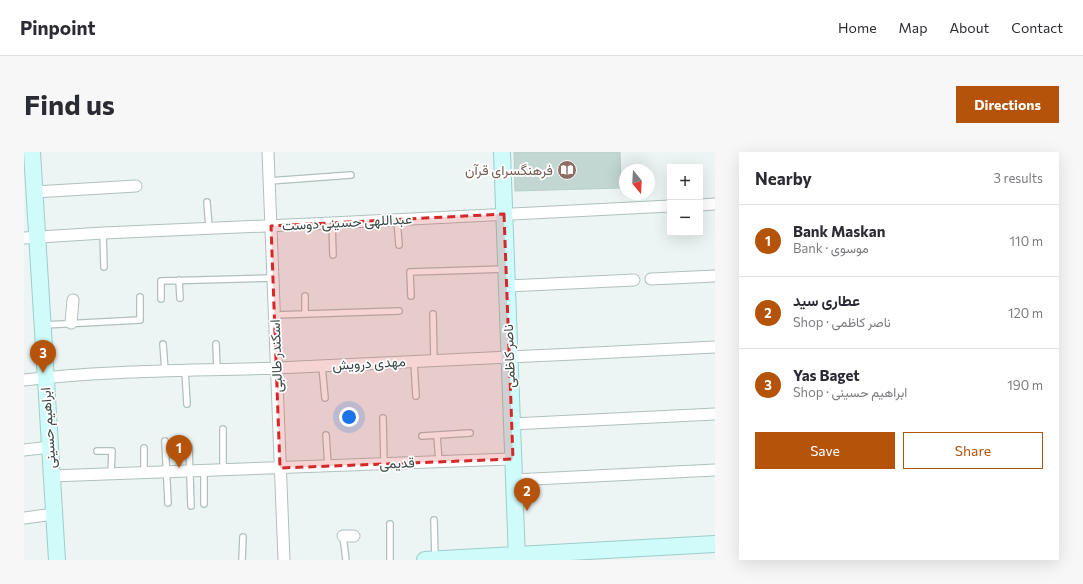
<!DOCTYPE html>
<html lang="en">
<head>
<meta charset="utf-8">
<style>
  body { margin:0; font-family:Commissioner,Vazirmatn,sans-serif; background:#f7f7f7; color:#2b2b33 }
  .controls { position:absolute; right:12px; top:12px; display:grid; overflow:hidden; border-radius:0px; box-shadow:0 4px 16px #0002 }
  .controls button { width:36px; height:36px; display:grid; place-items:center; padding:0; border:0; border-bottom:1px solid #e1e1e2; background:#fff; color:#2b2b33; font:20px sans-serif }
  .compass { position:absolute; left:595px; top:12px; width:36px; height:36px; border-radius:50%; background:#fff; box-shadow:0 4px 16px #0002; rotate:162deg }
  .you { position:absolute; left:325px; top:265px; width:14px; height:14px; margin:-10px; border:3px solid #fff; border-radius:50%; background:#1a73e8; box-shadow:0 0 0 6px #1a73e833 }
  .badge { display:grid; place-items:center; width:26px; height:26px; border-radius:50%; background:#b45309; color:#fff; font-size:13px; font-weight:700 }
  .pin { position:absolute; translate:-50% -33px; filter:drop-shadow(0 1px 2px #0008) }
  .pin::after { content:''; position:absolute; top:21px; width:14px; height:12px; background:inherit; clip-path:polygon(0 0,100% 0,50% 100%) }
  .list { margin:0; padding:0; list-style:none }
  h2 { display:flex; justify-content:space-between; align-items:center; height:52px; margin:0; padding:0 16px; font-size:17px }
  h2 small { font-size:13px; font-weight:400; color:#7c7c81 }
  .list li { display:grid; grid-template-columns:26px 1fr auto; gap:12px; align-items:center; box-sizing:border-box; height:72px; padding:0 16px; border-top:1px solid #e1e1e2 }
  .list b { display:block; font-size:15px; white-space:nowrap }
  .list p { margin:0; font-size:13px; white-space:nowrap; color:#7c7c81 }
  .list em { font-size:13px; font-style:normal; color:#7c7c81 }
  .actions { display:flex; gap:8px; padding:12px 16px }
  .actions a { flex:1; padding:9px 0; border:1px solid #b45309; border-radius:0px; text-align:center; font-size:14px; color:#b45309 }
  .actions .main { background:#b45309; color:#fff }
  .map { position:relative; flex:none; width:691px; height:408px; overflow:hidden; border-radius:0px }
  header { display:flex; align-items:center; gap:24px; box-sizing:border-box; height:56px; padding:0 20px; background:#fff; border-bottom:1px solid #e1e1e2 }
  header strong { font-size:19px }
  nav { display:flex; gap:22px; margin-inline-start:auto; font-size:14px }
  .intro { display:flex; align-items:center; justify-content:space-between; box-sizing:border-box; height:96px; padding:0 24px }
  h1 { margin:0; font-size:28px }
  .button { padding:10px 18px; border-radius:0px; background:#b45309; color:#fff; font-size:14px; font-weight:700 }
  main { display:flex; gap:24px; padding:0 24px }
  aside { flex:1; background:#fff; border-radius:0px; box-shadow:0 4px 16px #0002 }
  .map>svg:first-child { display:block }
</style>
</head>
<body>
<header>
<strong>Pinpoint</strong>
<nav><a>Home</a><a>Map</a><a>About</a><a>Contact</a></nav>
</header>
<div class="intro"><h1>Find us</h1><a class="button">Directions</a></div>
<main>
<div class="map">
<svg width="691" height="408" viewBox="0 0 691 408">
  <rect width="100%" height="100%" fill="#ecf5f4"/>
  <path fill="#c2d6d2" stroke="#b5d0cb" d="M 490,0 L 596,0 L 597,36 L 491,39 Z"/>
  <g fill="none" stroke-linecap="round" stroke-linejoin="round">
    <g stroke="#afc0be" stroke-width="8">
      <path id="lane" d="M 245,29 L 327,23
        M 183,50 L 185,76
        M 373,68 L 375,93
        M 308,71 L 309,103
        M 79,81 L 80,115
        M 155,128 L 156,146
        M 281,144 L 281,162
        M 387,144 L 386,120 L 482,117
        M 137,147 L 137,129 L 249,126
        M 409,162 L 410,208
        M 250,163 L 375,159
        M 20,173 L 116,168 L 116,145
        M 139,192 L 141,219
        M 192,192 L 193,217
        M 390,210 L 392,244
        M 298,214 L 301,246
        M 161,218 L 163,252
        M 359,266 L 360,312
        M 302,283 L 304,314
        M 398,284 L 446,281
        M 413,284 L 415,310
        M 141,289 L 144,351
        M 165,295 L 167,354
        M 120,296 L 120,321
        M 73,299 L 88,299 L 87,322
        M 199,318 L 199,277
        M 180,319 L 180,352
        M 410,368 L 411,407
        M 319,384 L 322,408
        M 218,408 L 219,385
        M 366,408 L 366,372"/>
    </g>
    <g stroke="#afc0be" stroke-width="13">
      <path id="street" d="M 244,0 L 260,408
        M 10,40 L 112,34
        M 676,53 L 691,52
        M 0,86 L 79,81 L 308,71 L 646,54
        M 627,127 L 691,124
        M 483,134 L 610,128
        M 47,171 L 49,148
        M 0,228 C 84,218 169,219 253,216 C 399,210 545,202 691,195
        M 488,272 L 691,262
        M 0,298 L 26,295
        M 27,324 L 489,307
        M 490,328 L 691,318
        M 0,366 L 30,362
        M 319,384 L 330,384"/>
    </g>
    <g stroke="#9ccecb" stroke-width="18">
      <path id="secondary" d="M 8,0 L 33,408
        M 478,0 L 493,408
        M 401,408 L 691,392"/>
    </g>
    <use href="#lane" stroke="#fff" stroke-width="5.5"/>
    <use href="#street" stroke="#fff" stroke-width="11"/>
    <use href="#secondary" stroke="#cffbfa" stroke-width="16"/>
  </g>
  <path fill="#d62828" fill-opacity="0.2" stroke="#d62828" stroke-width="3" stroke-dasharray="8 5" stroke-linejoin="round" d="M 480,62 L 489,307 L 256,316 L 247,74 Z"/>
  <defs>
    <g id="library-disc" transform="scale(1)"><circle r="9.5" fill="#8d6e63" stroke="#fff"/><path d="M-6-4Q-3-5.5-.7-3.5V5Q-3 3-6 4ZM6-4Q3-5.5 .7-3.5V5Q3 3 6 4Z" fill="#fff"/></g>
  </defs>
  <g fill-rule="evenodd">
    <use href="#library-disc" x="543" y="18"/>
  </g>
  <g text-anchor="middle" stroke-width="3.5" stroke-linejoin="round" paint-order="stroke">
    <g font-size="14" fill="#785e54" stroke="#fff" text-anchor="end">
      <text x="529" y="23">فرهنگسرای قرآن</text>
    </g>
    <g font-size="14" fill="#3a4946" stroke="#fff">
      <text transform="translate(323 70) rotate(-3)" y="5">عبداللهی حسینی دوست</text>
      <text transform="translate(252 204) rotate(-92)" y="5">اسکندر طالبی</text>
      <text transform="translate(485 204) rotate(-92)" y="5">ناصر کاظمی</text>
      <text transform="translate(345 211) rotate(-3)" y="5">مهدی درویش</text>
      <text transform="translate(24 276) rotate(-94)" y="5">ابراهیم حسینی</text>
      <text transform="translate(373 311) rotate(-2)" y="5">قدیمی</text>
    </g>
  </g>
</svg>
<div class="controls">
<button>+</button>
<button>−</button>
</div>
<svg class="compass" viewBox="-18 -18 36 36"><path d="M0-13l5 13h-10z" fill="#e53935"/><path d="M0 13l5-13h-10z" fill="#7c7c81"/></svg>
<div class="you"></div>
<div class="pin badge" style="left:155px;top:316px">1</div>
<div class="pin badge" style="left:503px;top:359px">2</div>
<div class="pin badge" style="left:19px;top:221px">3</div>
</div>
<aside>
<h2>Nearby<small>3 results</small></h2>
<ul class="list">
<li><span class="badge">1</span><div><b>Bank Maskan</b><p>Bank · موسوی</p></div><em>110 m</em></li>
<li><span class="badge">2</span><div><b>عطاری سید</b><p>Shop · ناصر کاظمی</p></div><em>120 m</em></li>
<li><span class="badge">3</span><div><b>Yas Baget</b><p>Shop · ابراهیم حسینی</p></div><em>190 m</em></li>
</ul>
<div class="actions"><a class="main">Save</a><a>Share</a></div>
</aside>
</main>
</body>
</html>
